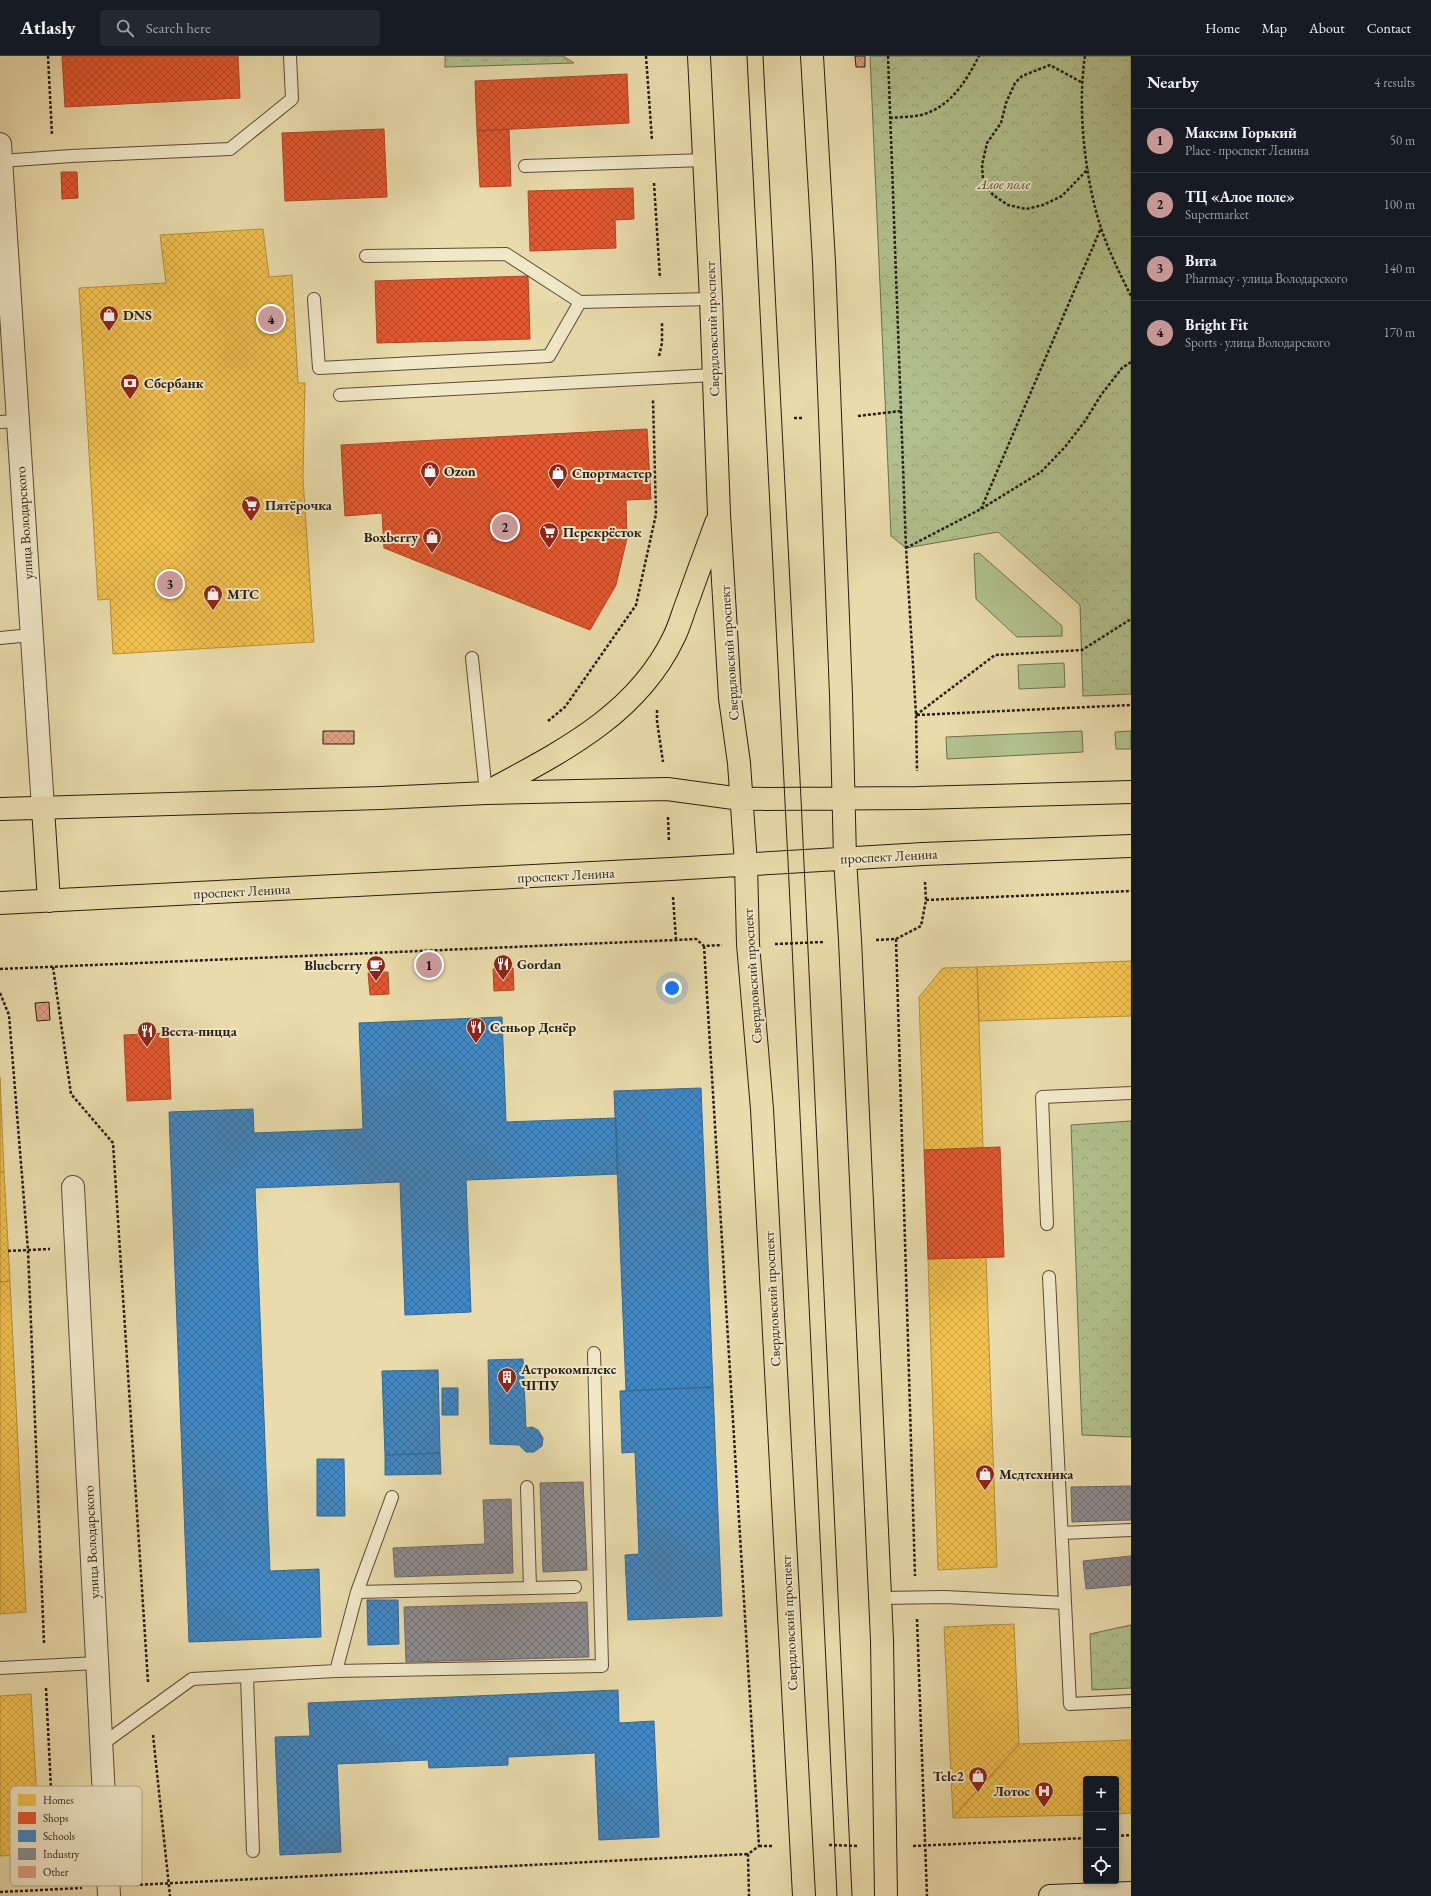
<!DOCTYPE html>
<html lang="en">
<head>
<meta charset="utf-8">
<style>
  body { margin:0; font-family:"EB Garamond",serif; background:#242831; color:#f1f3f6 }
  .controls { position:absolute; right:12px; bottom:12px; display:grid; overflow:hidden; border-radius:4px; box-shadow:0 2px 6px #0003 }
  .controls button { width:36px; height:36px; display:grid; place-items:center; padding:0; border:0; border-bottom:1px solid #363941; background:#171b24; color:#f1f3f6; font:20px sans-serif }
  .you { position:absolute; left:672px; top:932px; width:14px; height:14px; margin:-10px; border:3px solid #fff; border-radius:50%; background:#1a73e8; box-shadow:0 0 0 6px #1a73e833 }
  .badge { display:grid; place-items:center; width:26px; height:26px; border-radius:50%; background:#c59692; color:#111; font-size:13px; font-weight:700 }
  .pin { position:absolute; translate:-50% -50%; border:2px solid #fff; box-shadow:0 1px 4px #0006 }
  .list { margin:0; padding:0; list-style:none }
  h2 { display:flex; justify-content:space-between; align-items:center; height:52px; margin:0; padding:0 16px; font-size:17px }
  h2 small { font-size:13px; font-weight:400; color:#9ea1a6 }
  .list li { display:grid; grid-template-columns:26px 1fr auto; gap:12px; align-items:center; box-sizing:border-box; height:64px; padding:0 16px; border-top:1px solid #363941 }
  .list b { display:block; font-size:15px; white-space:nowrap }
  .list p { margin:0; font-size:13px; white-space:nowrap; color:#9ea1a6 }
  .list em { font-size:13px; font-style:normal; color:#9ea1a6 }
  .icon { flex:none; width:22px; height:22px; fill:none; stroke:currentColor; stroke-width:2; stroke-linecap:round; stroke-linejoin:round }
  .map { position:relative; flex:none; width:1131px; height:1840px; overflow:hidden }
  header { display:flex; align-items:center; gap:24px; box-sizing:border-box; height:56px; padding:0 20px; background:#171b24; border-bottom:1px solid #363941 }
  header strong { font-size:19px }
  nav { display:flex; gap:22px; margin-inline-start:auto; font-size:14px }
  .search { width:280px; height:36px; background:#242831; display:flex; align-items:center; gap:10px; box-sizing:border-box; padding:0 14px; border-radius:4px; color:#9ea1a6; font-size:15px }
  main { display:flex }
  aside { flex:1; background:#171b24 }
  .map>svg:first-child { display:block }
</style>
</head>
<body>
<header>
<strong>Atlasly</strong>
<div class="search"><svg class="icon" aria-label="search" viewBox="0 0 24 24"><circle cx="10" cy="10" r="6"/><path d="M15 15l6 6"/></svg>Search here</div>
<nav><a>Home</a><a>Map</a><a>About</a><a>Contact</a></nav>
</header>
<main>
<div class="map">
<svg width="1131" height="1840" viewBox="0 0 1131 1840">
  <defs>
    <pattern id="forest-crowns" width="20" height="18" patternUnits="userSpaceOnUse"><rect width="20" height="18" fill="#b1c18d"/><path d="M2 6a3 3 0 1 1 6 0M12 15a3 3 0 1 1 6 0" fill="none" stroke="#98a579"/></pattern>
    <pattern id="homes-cross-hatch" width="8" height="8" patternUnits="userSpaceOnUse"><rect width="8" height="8" fill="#f2c14e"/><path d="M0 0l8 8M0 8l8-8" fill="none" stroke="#d0a543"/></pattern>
    <pattern id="shops-cross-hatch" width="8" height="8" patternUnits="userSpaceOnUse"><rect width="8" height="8" fill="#e4572e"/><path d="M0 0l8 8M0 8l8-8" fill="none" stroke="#b94726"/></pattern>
    <pattern id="schools-cross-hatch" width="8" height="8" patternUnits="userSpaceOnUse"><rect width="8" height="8" fill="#3f88c5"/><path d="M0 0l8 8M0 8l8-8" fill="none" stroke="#356f9f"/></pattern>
    <pattern id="industry-cross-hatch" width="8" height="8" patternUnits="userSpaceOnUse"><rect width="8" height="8" fill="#8d8d92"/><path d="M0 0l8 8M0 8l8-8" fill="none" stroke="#737376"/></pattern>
    <pattern id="building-cross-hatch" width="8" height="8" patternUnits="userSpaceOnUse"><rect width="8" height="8" fill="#df9f82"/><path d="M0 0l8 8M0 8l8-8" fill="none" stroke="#bf886f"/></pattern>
  </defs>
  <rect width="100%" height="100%" fill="#e9dbab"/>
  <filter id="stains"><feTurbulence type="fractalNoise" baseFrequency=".005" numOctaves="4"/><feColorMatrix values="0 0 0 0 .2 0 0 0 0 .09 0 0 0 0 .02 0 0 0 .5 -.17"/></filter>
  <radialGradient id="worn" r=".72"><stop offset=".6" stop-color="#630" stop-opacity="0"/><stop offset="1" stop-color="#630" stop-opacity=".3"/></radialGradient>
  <path fill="#b1c18d" stroke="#6c6f51" d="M 979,497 L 1062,570 L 1062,580 L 1017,581 L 976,543 L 974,498 Z
    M 1064,607 L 1065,631 L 1019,633 L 1018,609 Z
    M 1082,675 L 1083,696 L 947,703 L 946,681 Z
    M 1131,675 L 1131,693 L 1116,693 L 1115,676 Z"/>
  <path fill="url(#forest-crowns)" stroke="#6c6f51" d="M 445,0 L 563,0 L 574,7 L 445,11 Z
    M 870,0 L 1131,0 L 1131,638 L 1083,640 L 1080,549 L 998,476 L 906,492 L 891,480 Z
    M 1131,1065 L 1131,1381 L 1082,1379 L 1071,1069 Z
    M 1131,1569 L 1131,1632 L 1092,1634 L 1090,1578 Z"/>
  <path fill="url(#homes-cross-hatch)" stroke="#b5903d" d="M 263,173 L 269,221 L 292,219 L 298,327 L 305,327 L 303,423 L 314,586 L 113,598 L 110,543 L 98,544 L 79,232 L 166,227 L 160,179 Z
    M 1131,905 L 1131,960 L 979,965 L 977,911 Z
    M 977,911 L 983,1092 L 924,1094 L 919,941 L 943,912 Z
    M 0,1021 L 4,1116 L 0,1116 Z
    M 0,1116 L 4,1116 L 10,1225 L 0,1226 Z
    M 986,1201 L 997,1511 L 938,1514 L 928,1203 Z
    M 10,1225 L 26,1556 L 0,1558 L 0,1226 Z
    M 1014,1568 L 1019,1688 L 953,1762 L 944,1571 Z
    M 31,1638 L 40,1798 L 0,1800 L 0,1640 Z
    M 1131,1684 L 1131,1757 L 1116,1758 L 1116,1723 L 1086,1723 L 1086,1759 L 953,1762 L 1019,1688 Z"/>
  <path fill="url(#shops-cross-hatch)" stroke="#ab4626" d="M 62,0 L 238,0 L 240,42 L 65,51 Z
    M 627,18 L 629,67 L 477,75 L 475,25 Z
    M 384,73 L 387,141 L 285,145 L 282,77 Z
    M 509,73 L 511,130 L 480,131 L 477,75 Z
    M 61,116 L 77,116 L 78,142 L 62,143 Z
    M 633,132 L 634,163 L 615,164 L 616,192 L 530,195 L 528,135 Z
    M 528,220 L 530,283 L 377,287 L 375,225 Z
    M 647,373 L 651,443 L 626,444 L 627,482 L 616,529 L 590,574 L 384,492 L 382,457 L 345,460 L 341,389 Z
    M 513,912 L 514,934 L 494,935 L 493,913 Z
    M 388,916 L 389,938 L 370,939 L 368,917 Z
    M 168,977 L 171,1043 L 127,1045 L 124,979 Z
    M 1000,1091 L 1004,1201 L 928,1203 L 924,1094 Z"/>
  <path fill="url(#schools-cross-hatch)" stroke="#386890" d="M 502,961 L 506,1066 L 616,1062 L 618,1118 L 466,1124 L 471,1256 L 405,1259 L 400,1126 L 255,1132 L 270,1515 L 319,1513 L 321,1581 L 189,1586 L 169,1056 L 253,1053 L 254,1077 L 363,1073 L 359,967 Z
    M 701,1032 L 713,1331 L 626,1335 L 614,1035 Z
    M 523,1303 L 526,1372 L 532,1371 L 538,1374 L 543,1382 L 542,1390 L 534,1396 L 526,1396 L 519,1389 L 490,1388 L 488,1304 Z
    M 438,1314 L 440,1397 L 385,1399 L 382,1315 Z
    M 713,1331 L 722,1560 L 628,1564 L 625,1499 L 639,1498 L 635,1396 L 622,1397 L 620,1335 Z
    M 442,1332 L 458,1332 L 458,1359 L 442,1359 Z
    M 440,1397 L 441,1418 L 385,1419 L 385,1399 Z
    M 317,1403 L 344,1403 L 345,1460 L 317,1460 Z
    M 367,1544 L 398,1544 L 399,1588 L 368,1589 Z
    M 618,1634 L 619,1667 L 654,1665 L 659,1781 L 599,1784 L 595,1697 L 508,1701 L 508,1709 L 429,1712 L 428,1704 L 337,1708 L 341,1796 L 280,1799 L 275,1681 L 310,1680 L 308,1647 Z"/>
  <path fill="url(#industry-cross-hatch)" stroke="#6e6b6c" d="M 583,1426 L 587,1514 L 543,1516 L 540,1427 Z
    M 1131,1430 L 1131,1464 L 1072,1466 L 1071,1431 Z
    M 511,1443 L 513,1517 L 395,1521 L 393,1492 L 485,1488 L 483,1444 Z
    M 1131,1500 L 1131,1529 L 1086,1533 L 1083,1505 Z
    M 587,1546 L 589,1601 L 406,1606 L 404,1551 Z"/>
  <path fill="url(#building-cross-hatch)" stroke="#271d15" d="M 855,0 L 865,0 L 865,11 L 856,11 Z
    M 323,675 L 354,675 L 354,688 L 323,688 Z
    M 49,946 L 50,964 L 37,965 L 35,947 Z"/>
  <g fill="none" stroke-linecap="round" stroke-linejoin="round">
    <g stroke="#584c3a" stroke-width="14">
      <path id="lane" d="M 1,105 L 71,100 L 230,93 L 292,43 L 290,0
        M 525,110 L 705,104
        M 366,200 L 506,198 L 580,246 L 711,243
        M 314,243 L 319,312 L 549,300 L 580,246
        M 340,339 L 714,319
        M 0,366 L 17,365
        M 0,582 L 31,579
        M 472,602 L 486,737
        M 1047,1168 L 1042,1041 L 1131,1037
        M 1049,1221 L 1070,1648 L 1131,1645
        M 527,1431 L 530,1532
        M 1062,1477 L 1131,1474
        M 357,1536 L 575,1531
        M 881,1542 L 945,1541 L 1065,1547
        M 0,1612 L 97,1607
        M 336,1615 L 602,1610 L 594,1297
        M 247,1620 L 253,1795
        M 101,1689 L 192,1623 L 336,1615 L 357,1536 L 392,1441"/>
    </g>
    <g stroke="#584c3a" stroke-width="24">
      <path id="street" d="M 0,88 L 43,752
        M 73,1131 L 109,1840"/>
    </g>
    <g stroke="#271d15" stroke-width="24">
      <path id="secondary" d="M 1050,1840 L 1131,1837"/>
    </g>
    <g stroke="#271d15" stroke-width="24">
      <path id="primary" d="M 699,0 L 711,243 L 719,458 L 730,642 L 739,707 L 746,808 L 748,888 L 762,1053 L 804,1840
        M 812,0 L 824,206 L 841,639 L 845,802 L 850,884 L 882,1584 L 886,1840
        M 489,735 C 561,696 637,659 674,581 C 680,569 683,556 688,544 C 697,518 707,492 716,467
        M 43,752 L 49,845
        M 0,753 L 381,742 L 486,737 L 667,733 L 741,743 L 918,742 L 1131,736
        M 0,847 L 671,813 L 923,798 L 1131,790"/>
    </g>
    <path stroke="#271d15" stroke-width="2.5" stroke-dasharray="3 2" stroke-linecap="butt" d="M 48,0 L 52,79
      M 646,0 L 652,84
      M 888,0 L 906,492 L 916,659 L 917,715
      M 1085,0 C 1077,52 1085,123 1101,172 C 1109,196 1120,218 1131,240
      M 1081,26 L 1050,9 L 1022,20 L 1015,27 L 1006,47 L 1001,67 L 987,87 L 982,109 L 983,124 L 993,139 L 1008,149 L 1026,153 L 1043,149 L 1062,140 L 1088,113
      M 890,62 C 900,61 912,61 921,59 C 951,51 966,25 979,0
      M 654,127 L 660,222
      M 659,300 L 662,287 L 662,267
      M 858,360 L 901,355
      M 794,362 L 803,362
      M 981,453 L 1101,172
      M 906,492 L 981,453 L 1041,416 L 1065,391 L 1085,365 L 1101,339 L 1122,312 L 1131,306
      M 657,654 L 657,665 L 663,706
      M 916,659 L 995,599 L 1082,594 L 1131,563
      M 917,659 L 1131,649
      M 548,665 L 565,651 L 636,549 L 656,458 L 653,344
      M 668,761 L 669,786
      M 673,841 L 676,884
      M 926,844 L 1131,835
      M 896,883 L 915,1520
      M 876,884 L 896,883 L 921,870 L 926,844 L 925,826
      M 775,888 L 824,886
      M 704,890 L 759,1790 L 748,1798 L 749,1840
      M 53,911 L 71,1038 L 113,1087 L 148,1626
      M 0,913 L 676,884 L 696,883 L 704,890 L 722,889
      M 0,937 L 9,959 L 28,1194 L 44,1587
      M 8,1195 L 50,1193
      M 917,1563 L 927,1840
      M 46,1632 L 56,1833
      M 153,1679 L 170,1840
      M 1116,1780 L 1131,1779
      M 829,1789 L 858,1790
      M 759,1790 L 774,1790
      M 913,1790 L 1086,1782
      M 135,1829 L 748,1798
      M 0,1836 L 82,1832"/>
    <use href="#lane" stroke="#f1e8c8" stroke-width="12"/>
    <use href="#street" stroke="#f1e8c8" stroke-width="22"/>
    <use href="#secondary" stroke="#f1e8c8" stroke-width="22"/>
    <use href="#primary" stroke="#e9dbab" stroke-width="22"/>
    <path stroke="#271d15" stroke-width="1" d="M 747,0 L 788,805 L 837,1840
      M 763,0 L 801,743 L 852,1840"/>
  </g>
  <defs>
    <g id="shop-pin" transform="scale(1)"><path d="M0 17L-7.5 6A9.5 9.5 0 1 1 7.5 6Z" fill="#8f2418" stroke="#f1e8c8"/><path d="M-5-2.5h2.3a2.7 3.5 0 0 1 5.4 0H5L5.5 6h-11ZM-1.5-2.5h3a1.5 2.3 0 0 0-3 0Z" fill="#fff"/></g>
    <g id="bank-pin" transform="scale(1)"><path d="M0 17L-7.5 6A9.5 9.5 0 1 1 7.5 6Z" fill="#8f2418" stroke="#f1e8c8"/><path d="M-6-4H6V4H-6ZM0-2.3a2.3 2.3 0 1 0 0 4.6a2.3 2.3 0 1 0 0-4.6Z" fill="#fff"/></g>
    <g id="supermarket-pin" transform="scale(1)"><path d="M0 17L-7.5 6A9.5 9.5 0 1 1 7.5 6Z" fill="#8f2418" stroke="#f1e8c8"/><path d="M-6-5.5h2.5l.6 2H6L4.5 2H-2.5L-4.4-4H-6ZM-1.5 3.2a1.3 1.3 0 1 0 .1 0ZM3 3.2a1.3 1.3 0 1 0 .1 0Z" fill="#fff"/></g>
    <g id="restaurant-pin" transform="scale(1)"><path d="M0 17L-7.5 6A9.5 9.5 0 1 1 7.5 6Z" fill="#8f2418" stroke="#f1e8c8"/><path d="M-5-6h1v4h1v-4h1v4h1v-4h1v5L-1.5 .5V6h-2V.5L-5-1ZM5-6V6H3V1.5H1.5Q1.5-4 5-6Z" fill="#fff"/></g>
    <g id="cafe-pin" transform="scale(1)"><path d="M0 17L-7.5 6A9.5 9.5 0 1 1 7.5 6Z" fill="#8f2418" stroke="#f1e8c8"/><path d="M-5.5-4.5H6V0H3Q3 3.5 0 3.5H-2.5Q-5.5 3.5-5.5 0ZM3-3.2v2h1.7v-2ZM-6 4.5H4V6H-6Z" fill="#fff"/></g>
    <g id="building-pin" transform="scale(1)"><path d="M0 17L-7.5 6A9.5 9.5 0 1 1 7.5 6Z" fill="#8f2418" stroke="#f1e8c8"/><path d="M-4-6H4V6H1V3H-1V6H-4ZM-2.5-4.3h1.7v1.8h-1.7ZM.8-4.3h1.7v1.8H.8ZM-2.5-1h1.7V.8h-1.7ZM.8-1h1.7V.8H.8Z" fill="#fff"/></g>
    <g id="hospital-pin" transform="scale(1)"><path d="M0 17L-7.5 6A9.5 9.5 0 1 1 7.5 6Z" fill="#8f2418" stroke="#f1e8c8"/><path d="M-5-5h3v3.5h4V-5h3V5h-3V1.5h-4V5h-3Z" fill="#fff"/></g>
  </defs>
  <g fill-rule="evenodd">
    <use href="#shop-pin" x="109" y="259"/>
    <use href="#bank-pin" x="130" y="327"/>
    <use href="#shop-pin" x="430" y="415"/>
    <use href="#shop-pin" x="558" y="417"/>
    <use href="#supermarket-pin" x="251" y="449"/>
    <use href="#supermarket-pin" x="549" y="476"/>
    <use href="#shop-pin" x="432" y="481"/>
    <use href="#shop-pin" x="213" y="538"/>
    <use href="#restaurant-pin" x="503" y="908"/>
    <use href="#cafe-pin" x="376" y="909"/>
    <use href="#restaurant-pin" x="476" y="971"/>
    <use href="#restaurant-pin" x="147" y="975"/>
    <use href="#building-pin" x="507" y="1321"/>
    <use href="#shop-pin" x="985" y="1418"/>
    <use href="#shop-pin" x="978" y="1720"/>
    <use href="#hospital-pin" x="1044" y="1735"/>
  </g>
  <g text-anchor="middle" stroke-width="4" stroke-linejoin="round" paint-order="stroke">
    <g font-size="14" font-style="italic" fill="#504e39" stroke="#f1e8c8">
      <text x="1004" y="133">Алое поле</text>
    </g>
    <g font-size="14" font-weight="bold" fill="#271d15" stroke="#f1e8c8" text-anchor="start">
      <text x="123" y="264">DNS</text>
      <text x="144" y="332">Сбербанк</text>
      <text x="444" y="420">Ozon</text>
      <text x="572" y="422">Спортмастер</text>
      <text x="265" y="454">Пятёрочка</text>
      <text x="563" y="481">Перекрёсток</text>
      <text x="418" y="486" text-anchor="end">Boxberry</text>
      <text x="227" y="543">МТС</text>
      <text x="517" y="913">Gordan</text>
      <text x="362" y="914" text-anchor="end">Blueberry</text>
      <text x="490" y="976">Сеньор Денёр</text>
      <text x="161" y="980">Веста-пицца</text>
      <text x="521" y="1318">Астрокомплекс<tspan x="521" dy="16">ЧГПУ</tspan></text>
      <text x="999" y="1423">Медтехника</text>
      <text x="964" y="1725" text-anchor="end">Tele2</text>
      <text x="1030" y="1740" text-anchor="end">Лотос</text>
    </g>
    <g font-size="14" fill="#271d15" stroke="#f1e8c8">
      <text transform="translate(712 273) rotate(-92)" y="5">Свердловский проспект</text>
      <text transform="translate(24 467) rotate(-94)" y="5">улица Володарского</text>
      <text transform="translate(729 597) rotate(-94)" y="5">Свердловский проспект</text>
      <text transform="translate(889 800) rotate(-3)" y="5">проспект Ленина</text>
      <text transform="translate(566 819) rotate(-3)" y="5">проспект Ленина</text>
      <text transform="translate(242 835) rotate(-3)" y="5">проспект Ленина</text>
      <text transform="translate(752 920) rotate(-94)" y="5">Свердловский проспект</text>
      <text transform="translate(772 1243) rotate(-93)" y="5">Свердловский проспект</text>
      <text transform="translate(91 1486) rotate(-93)" y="5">улица Володарского</text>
      <text transform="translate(789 1567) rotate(-93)" y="5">Свердловский проспект</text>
    </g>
  </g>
  <rect x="10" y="1730" width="132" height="100" rx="6" fill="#f1e8c8" stroke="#b4ab92" stroke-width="1"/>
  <rect x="18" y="1738" width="18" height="12" fill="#f2c14e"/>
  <rect x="18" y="1756" width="18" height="12" fill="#e4572e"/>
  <rect x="18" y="1774" width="18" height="12" fill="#3f88c5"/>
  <rect x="18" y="1792" width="18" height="12" fill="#8d8d92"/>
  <rect x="18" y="1810" width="18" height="12" fill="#df9f82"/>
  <g font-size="11" fill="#271d15">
    <text x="43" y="1748">Homes</text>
    <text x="43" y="1766">Shops</text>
    <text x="43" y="1784">Schools</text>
    <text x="43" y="1802">Industry</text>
    <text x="43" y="1820">Other</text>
  </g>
  <rect width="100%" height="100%" filter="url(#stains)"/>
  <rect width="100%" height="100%" fill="url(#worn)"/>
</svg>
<div class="controls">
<button>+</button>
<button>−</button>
<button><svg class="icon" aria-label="locate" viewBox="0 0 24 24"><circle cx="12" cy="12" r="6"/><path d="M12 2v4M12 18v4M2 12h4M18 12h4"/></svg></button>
</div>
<div class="you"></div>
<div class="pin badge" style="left:429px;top:909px">1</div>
<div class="pin badge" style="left:505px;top:471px">2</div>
<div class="pin badge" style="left:170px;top:528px">3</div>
<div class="pin badge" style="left:271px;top:263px">4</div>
</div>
<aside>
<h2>Nearby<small>4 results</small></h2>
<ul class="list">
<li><span class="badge">1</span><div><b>Максим Горький</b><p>Place · проспект Ленина</p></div><em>50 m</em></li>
<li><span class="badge">2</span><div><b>ТЦ «Алое поле»</b><p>Supermarket</p></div><em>100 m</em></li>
<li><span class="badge">3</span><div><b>Вита</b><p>Pharmacy · улица Володарского</p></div><em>140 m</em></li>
<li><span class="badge">4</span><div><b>Bright Fit</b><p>Sports · улица Володарского</p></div><em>170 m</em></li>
</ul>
</aside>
</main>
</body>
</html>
